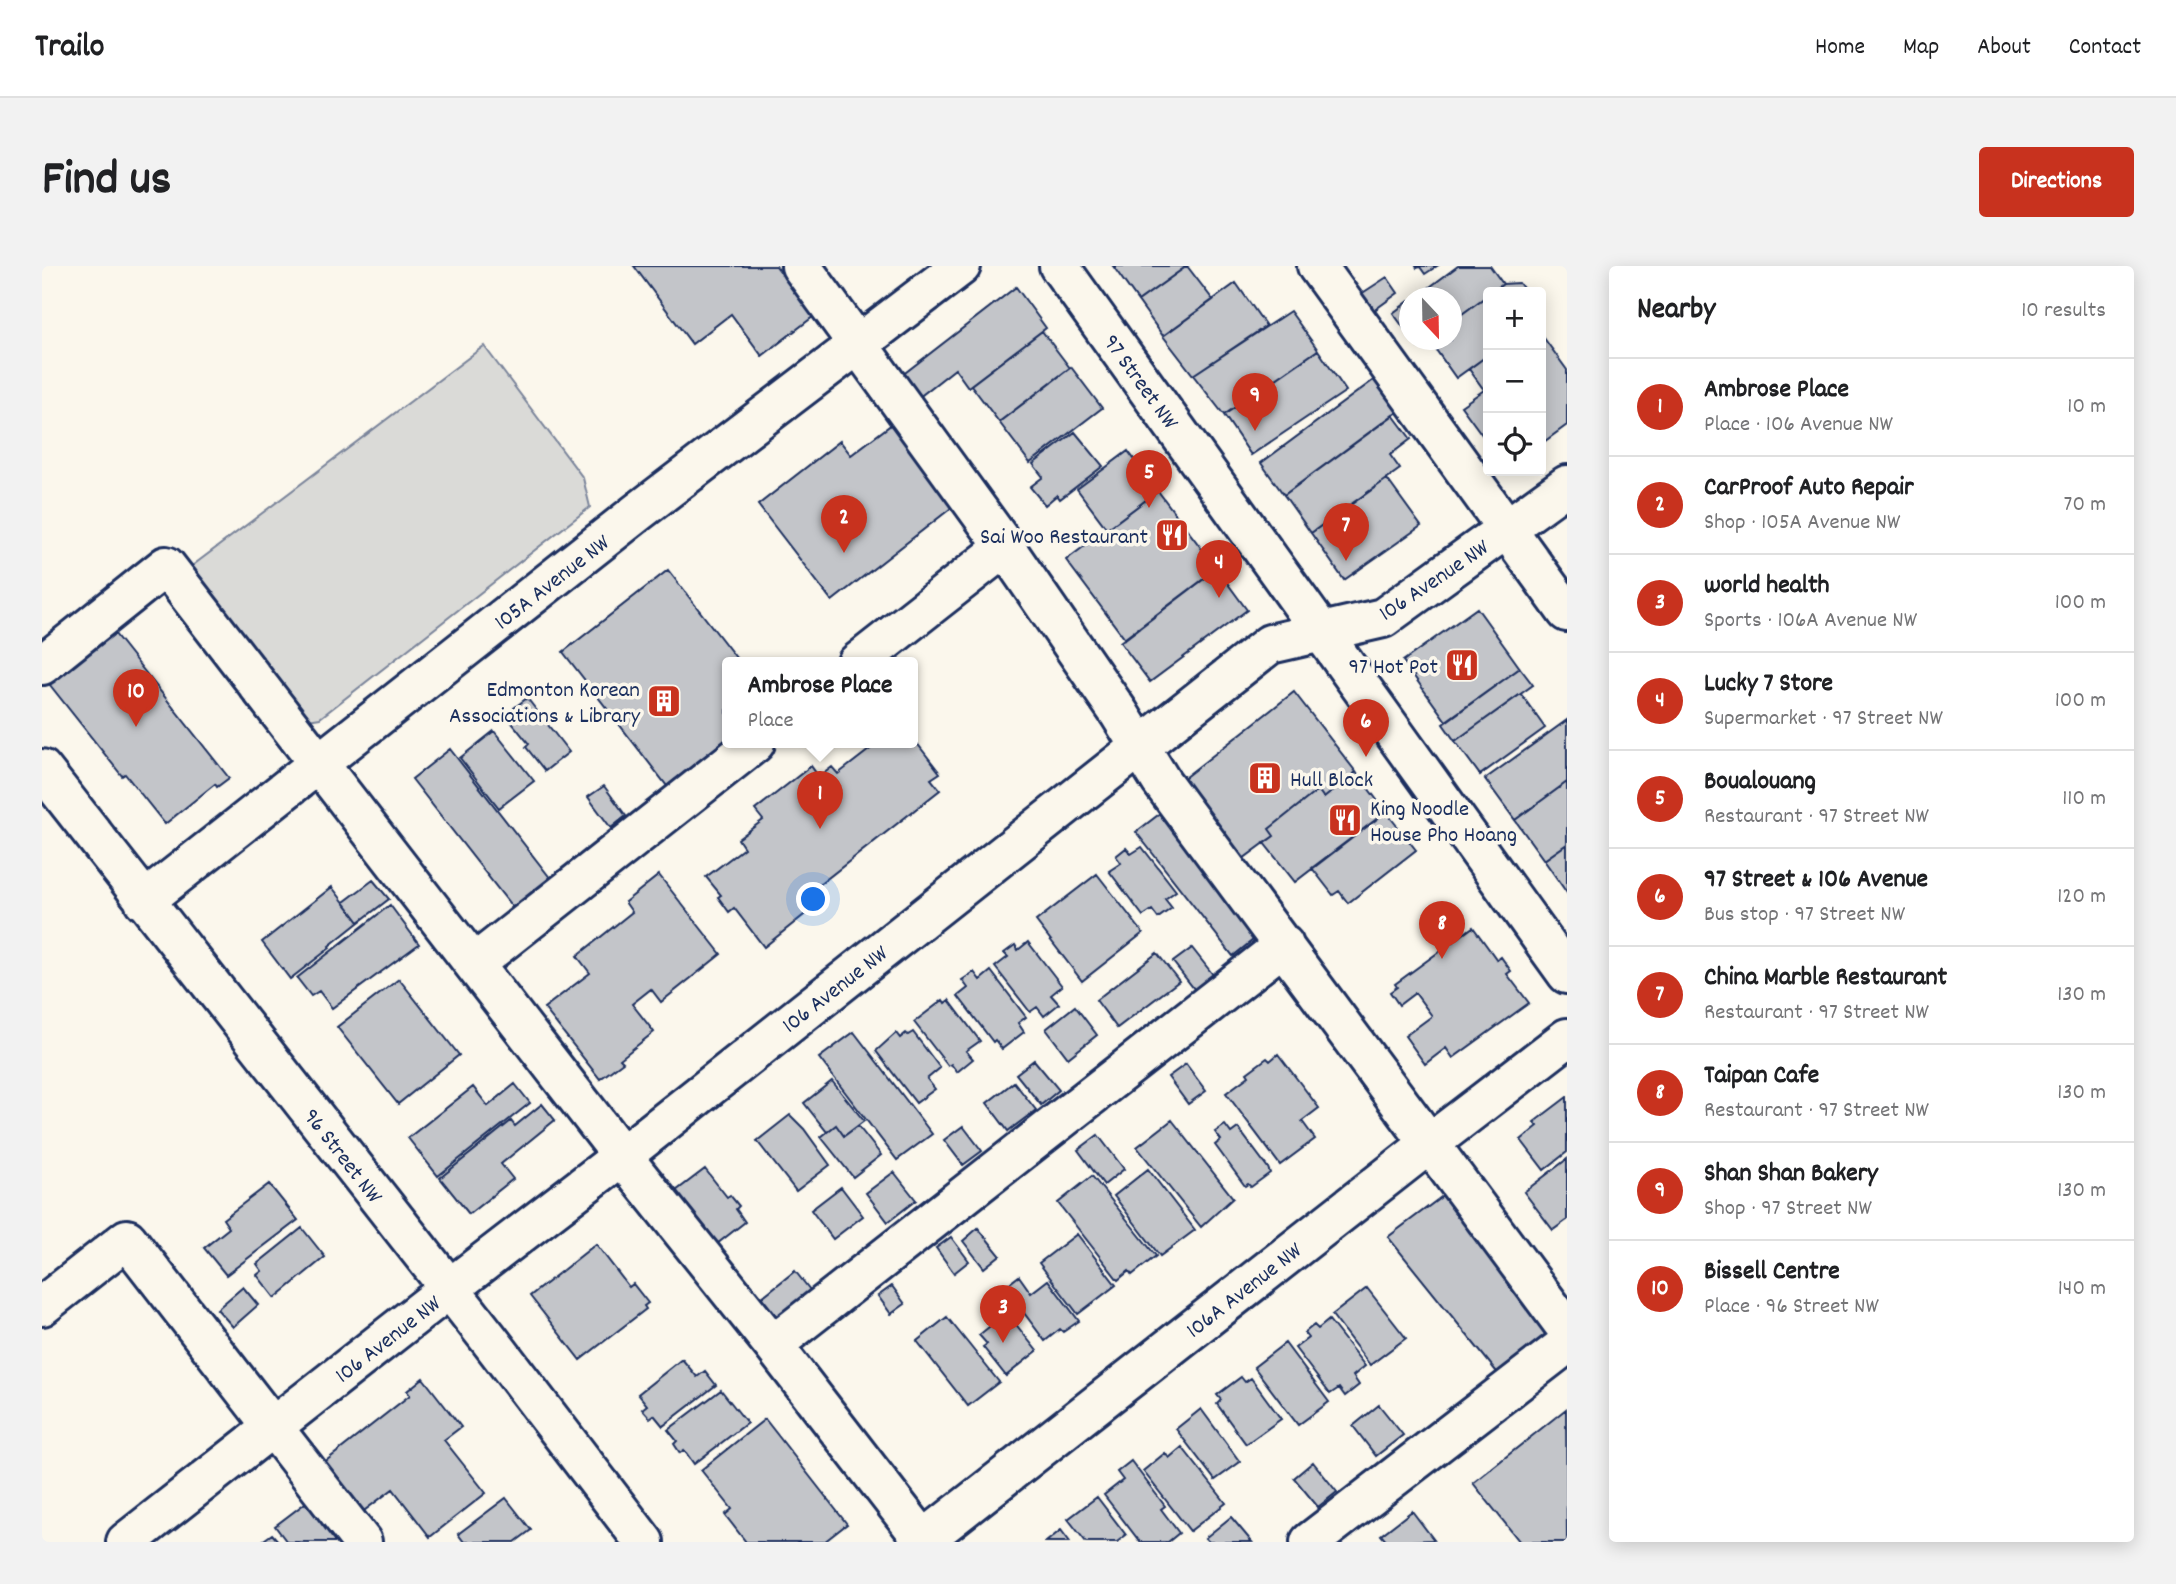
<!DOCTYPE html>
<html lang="en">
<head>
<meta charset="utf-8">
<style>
  body { margin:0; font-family:Dekko,sans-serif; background:#f2f2f2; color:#202124 }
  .controls { position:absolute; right:21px; top:21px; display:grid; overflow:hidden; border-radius:7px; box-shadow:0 4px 18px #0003 }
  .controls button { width:63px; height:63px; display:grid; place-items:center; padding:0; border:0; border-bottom:2px solid #e0e0e0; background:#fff; color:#202124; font:35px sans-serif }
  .compass { position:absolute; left:1357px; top:21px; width:63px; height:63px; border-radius:50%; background:#fff; box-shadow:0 4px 18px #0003; rotate:158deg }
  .you { position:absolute; left:772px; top:634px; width:24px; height:24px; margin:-18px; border:5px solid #fff; border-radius:50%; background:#1a73e8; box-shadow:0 0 0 10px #1a73e833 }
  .badge { display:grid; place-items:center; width:46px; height:46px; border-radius:50%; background:#c8321e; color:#fff; font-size:23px; font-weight:700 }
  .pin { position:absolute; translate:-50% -58px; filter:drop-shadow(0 2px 4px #0008) }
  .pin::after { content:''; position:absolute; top:37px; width:24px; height:21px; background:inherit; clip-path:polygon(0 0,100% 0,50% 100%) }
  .popup { position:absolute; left:680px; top:391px; width:196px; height:91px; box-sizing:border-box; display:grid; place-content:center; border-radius:7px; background:#fff; filter:drop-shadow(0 2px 5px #0005); font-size:23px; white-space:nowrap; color:#757577 }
  .popup b { font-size:26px; color:#202124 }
  .popup::after { content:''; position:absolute; left:50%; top:100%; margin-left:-14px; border:14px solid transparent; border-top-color:#fff }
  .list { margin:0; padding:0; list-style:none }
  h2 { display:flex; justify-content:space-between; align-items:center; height:91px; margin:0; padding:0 28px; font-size:30px }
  h2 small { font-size:23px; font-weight:400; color:#757577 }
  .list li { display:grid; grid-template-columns:46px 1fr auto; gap:21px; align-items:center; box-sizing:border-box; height:98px; padding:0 28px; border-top:2px solid #e0e0e0 }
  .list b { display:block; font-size:26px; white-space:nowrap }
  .list p { margin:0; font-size:23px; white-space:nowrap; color:#757577 }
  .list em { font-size:23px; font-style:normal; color:#757577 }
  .icon { flex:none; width:38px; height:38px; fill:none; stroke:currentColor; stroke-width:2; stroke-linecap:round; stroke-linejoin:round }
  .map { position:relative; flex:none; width:1525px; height:1276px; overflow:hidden; border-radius:7px }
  header { display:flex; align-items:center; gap:42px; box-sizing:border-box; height:98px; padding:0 35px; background:#fff; border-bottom:2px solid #e0e0e0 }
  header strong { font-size:33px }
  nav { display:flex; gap:38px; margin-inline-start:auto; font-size:24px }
  .intro { display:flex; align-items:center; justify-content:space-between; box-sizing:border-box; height:168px; padding:0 42px }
  h1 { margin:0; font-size:49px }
  .button { padding:18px 32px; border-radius:7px; background:#c8321e; color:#fff; font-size:24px; font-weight:700 }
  main { display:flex; gap:42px; padding:0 42px }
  aside { flex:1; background:#fff; border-radius:7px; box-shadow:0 4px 18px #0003 }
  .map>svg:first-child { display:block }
</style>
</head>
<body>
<header>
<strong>Trailo</strong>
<nav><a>Home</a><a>Map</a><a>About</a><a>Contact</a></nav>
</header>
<div class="intro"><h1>Find us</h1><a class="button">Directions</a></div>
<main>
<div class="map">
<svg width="1525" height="1276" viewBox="0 0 1525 1276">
  <rect width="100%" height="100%" fill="#fbf7ec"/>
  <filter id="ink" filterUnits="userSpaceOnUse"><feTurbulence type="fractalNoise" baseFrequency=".0143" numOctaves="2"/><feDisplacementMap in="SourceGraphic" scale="14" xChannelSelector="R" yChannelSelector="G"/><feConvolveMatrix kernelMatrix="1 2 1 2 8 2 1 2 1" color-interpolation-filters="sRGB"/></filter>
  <g filter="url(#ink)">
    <path fill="#dadad7" stroke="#7a849a" stroke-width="2" d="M 442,80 L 541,212 L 548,241 L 278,452 L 260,455 L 146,303 Z"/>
    <path fill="#c3c5c9" stroke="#1b2f5e" stroke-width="2" d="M 592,0 L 734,0 L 772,50 L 720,90 L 689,48 L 650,78 Z
      M 1071,0 L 1145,0 L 1096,35 Z
      M 1145,0 L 1171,34 L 1121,70 L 1096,35 Z
      M 1374,0 L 1395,0 L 1383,8 L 1378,1 L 1375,2 Z
      M 1416,0 L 1448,0 L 1461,18 L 1450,26 L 1446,26 L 1446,29 L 1409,56 L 1409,32 L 1373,32 Z
      M 1345,11 L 1356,27 L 1331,45 L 1319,28 Z
      M 1194,17 L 1224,60 L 1151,109 L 1121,70 Z
      M 1477,17 L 1484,26 L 1450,26 L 1461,18 Z
      M 974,21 L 1004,62 L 926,121 L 913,103 L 876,132 L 859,110 Z
      M 1446,29 L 1446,89 L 1414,112 L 1387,74 L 1409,74 L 1409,56 Z
      M 1367,35 L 1367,69 L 1351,47 Z
      M 1248,45 L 1276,84 L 1182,149 L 1151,109 Z
      M 1000,65 L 1028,102 L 957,156 L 929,119 Z
      M 1499,68 L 1525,104 L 1525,159 L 1499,178 Z
      M 1371,74 L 1386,74 L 1376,81 Z
      M 1276,84 L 1304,125 L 1209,189 L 1182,149 Z
      M 1446,89 L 1446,177 L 1419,140 L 1442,124 L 1427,103 Z
      M 1029,101 L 1060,142 L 988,197 L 957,156 Z
      M 1333,113 L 1357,145 L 1242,229 L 1219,197 Z
      M 1351,149 L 1369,173 L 1348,189 L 1358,203 L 1269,267 L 1242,229 Z
      M 850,158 L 913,239 L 790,335 L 716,239 L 798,175 L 809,189 Z
      M 1033,166 L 1061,200 L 1018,233 L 1015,229 L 1003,239 L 988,221 L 1001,211 L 991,198 Z
      M 1086,185 L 1116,225 L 1065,263 L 1035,223 Z
      M 1345,213 L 1379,260 L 1302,314 L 1269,267 Z
      M 1116,225 L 1175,303 L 1083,373 L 1024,294 Z
      M 1175,303 L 1205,344 L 1108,416 L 1078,376 Z
      M 626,304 L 698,397 L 685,397 L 685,473 L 625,520 L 521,386 Z
      M 1435,342 L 1478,402 L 1404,455 L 1361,395 Z
      M 69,363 L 187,512 L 175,521 L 173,518 L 123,558 L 83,508 L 80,510 L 4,414 Z
      M 1478,402 L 1491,419 L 1413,475 L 1401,458 Z
      M 1252,426 L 1314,506 L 1282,532 L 1276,524 L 1227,563 L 1232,570 L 1194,598 L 1133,519 Z
      M 1479,428 L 1503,462 L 1438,509 L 1413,475 Z
      M 485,432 L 527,486 L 503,505 L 484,481 L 487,478 L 467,453 L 475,446 L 472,442 Z
      M 1525,454 L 1525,516 L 1473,554 L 1443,513 Z
      M 452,465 L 492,515 L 457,542 L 418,492 Z
      M 871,472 L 898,507 L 889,513 L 898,524 L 758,634 L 767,645 L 722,681 L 692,642 L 687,646 L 676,631 L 679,629 L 664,611 L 702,582 L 696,573 L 721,554 L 713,544 L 769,500 L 777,511 L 790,501 L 796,508 L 836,477 L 871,477 Z
      M 408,483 L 509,613 L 471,642 L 370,513 Z
      M 1314,506 L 1344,546 L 1253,616 L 1222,577 L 1232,570 L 1227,563 L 1276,524 L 1282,532 Z
      M 1525,516 L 1525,578 L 1502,594 L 1473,554 Z
      M 562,520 L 584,550 L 569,562 L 546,531 Z
      M 1124,543 L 1221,666 L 1191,690 L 1094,566 Z
      M 1344,546 L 1374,584 L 1306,637 L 1297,625 L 1291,629 L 1270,602 Z
      M 1525,578 L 1525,627 L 1502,594 Z
      M 1100,581 L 1134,625 L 1123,633 L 1130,642 L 1116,652 L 1110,644 L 1101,650 L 1067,605 L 1079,597 L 1074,590 L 1084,582 L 1089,588 Z
      M 1055,608 L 1101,667 L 1040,715 L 994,655 Z
      M 617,609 L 679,688 L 619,736 L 609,723 L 590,738 L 612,766 L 578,793 L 581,796 L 558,813 L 502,742 L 548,707 L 535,690 L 590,646 L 583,636 Z
      M 331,614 L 347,633 L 317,656 L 302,636 Z
      M 290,621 L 317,656 L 287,680 L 288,682 L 248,713 L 220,676 Z
      M 348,639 L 377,678 L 290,742 L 277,725 L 269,730 L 255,712 Z
      M 1431,661 L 1455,694 L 1459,691 L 1469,705 L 1465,708 L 1487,737 L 1411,792 L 1404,782 L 1383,798 L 1363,770 L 1390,750 L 1373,727 L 1357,739 L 1348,726 L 1355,721 L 1353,718 Z
      M 986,676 L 1020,720 L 1009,729 L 1017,738 L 1002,750 L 995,741 L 988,746 L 953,701 L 966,691 L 962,687 L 973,679 L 976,684 Z
      M 1150,682 L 1172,710 L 1153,724 L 1131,696 Z
      M 1115,687 L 1137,715 L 1075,762 L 1054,734 Z
      M 949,705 L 984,751 L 976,757 L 982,766 L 960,783 L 953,774 L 951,776 L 916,730 L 926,722 L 920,714 L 932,706 L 938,714 Z
      M 357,713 L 417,789 L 356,838 L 295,761 Z
      M 901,734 L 903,737 L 907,734 L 938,775 L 924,785 L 931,793 L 915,806 L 909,798 L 906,800 L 872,756 Z
      M 1033,740 L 1055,769 L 1026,792 L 1004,763 Z
      M 812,766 L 890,868 L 855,894 L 777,792 Z
      M 871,766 L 898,802 L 885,813 L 893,823 L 874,837 L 834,785 L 854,767 L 858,772 L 864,767 L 866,769 Z
      M 1236,788 L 1277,842 L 1260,855 L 1273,873 L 1238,899 L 1184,827 L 1207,810 L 1205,807 L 1225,792 L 1228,795 Z
      M 992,794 L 1017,824 L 999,839 L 974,808 Z
      M 1144,798 L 1164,825 L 1146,838 L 1126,811 Z
      M 790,815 L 822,855 L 802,870 L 794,859 L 785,866 L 762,837 Z
      M 972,816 L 994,844 L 966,865 L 945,837 Z
      M 473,818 L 488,837 L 396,910 L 366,872 L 431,821 L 446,840 Z
      M 1525,831 L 1525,886 L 1502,904 L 1479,874 L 1496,860 L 1492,856 Z
      M 500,838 L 513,854 L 459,898 L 471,913 L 427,948 L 398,912 L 469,855 L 473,860 Z
      M 748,849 L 762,863 L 788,899 L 754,925 L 715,875 Z
      M 1130,854 L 1191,932 L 1159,961 L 1095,881 Z
      M 794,859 L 802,870 L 816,860 L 839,889 L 811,911 L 779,871 Z
      M 1183,859 L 1189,867 L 1196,862 L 1226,902 L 1228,907 L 1209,921 L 1206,918 L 1203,920 L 1173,879 L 1179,874 L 1173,866 Z
      M 921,860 L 940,885 L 921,899 L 902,874 Z
      M 1056,869 L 1082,903 L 1062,919 L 1036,884 Z
      M 1525,893 L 1525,954 L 1511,964 L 1482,926 Z
      M 663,903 L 685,931 L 688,929 L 697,940 L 694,943 L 703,956 L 671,981 L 630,928 Z
      M 1106,903 L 1153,964 L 1118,990 L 1072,930 Z
      M 852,906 L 874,934 L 846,956 L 824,927 Z
      M 1050,910 L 1114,990 L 1090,1009 L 1087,1005 L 1076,1014 L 1016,937 Z
      M 227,918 L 256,954 L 184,1009 L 162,982 L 187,962 L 181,953 Z
      M 799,921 L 821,950 L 791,973 L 769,944 Z
      M 1410,923 L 1515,1065 L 1458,1110 L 1346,971 Z
      M 260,962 L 283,991 L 233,1032 L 215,1009 L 220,1005 L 215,998 Z
      M 936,962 L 958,989 L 942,1002 L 921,975 Z
      M 1035,968 L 1074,1019 L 1036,1048 L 997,997 Z
      M 909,971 L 927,995 L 912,1007 L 894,982 Z
      M 554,978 L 587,1021 L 591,1018 L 606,1037 L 602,1040 L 604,1043 L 538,1094 L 488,1030 Z
      M 753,1005 L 772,1029 L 734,1059 L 715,1035 Z
      M 977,1010 L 989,1027 L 1006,1014 L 1037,1055 L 1021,1066 L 1018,1063 L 1003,1075 L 976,1039 L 974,1041 L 960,1023 Z
      M 850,1020 L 863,1038 L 849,1048 L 836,1030 Z
      M 201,1021 L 216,1039 L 191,1061 L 175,1043 Z
      M 1325,1022 L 1364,1072 L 1328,1099 L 1290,1049 Z
      M 962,1049 L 969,1058 L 972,1056 L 995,1085 L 964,1110 L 941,1081 L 945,1078 L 937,1069 Z
      M 905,1051 L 957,1116 L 926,1140 L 875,1075 Z
      M 1287,1054 L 1323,1100 L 1311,1110 L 1317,1119 L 1303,1130 L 1297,1122 L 1288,1128 L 1253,1082 L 1266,1072 L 1262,1067 L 1272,1059 L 1276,1063 Z
      M 1243,1077 L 1287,1136 L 1256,1159 L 1212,1101 Z
      M 640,1093 L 655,1111 L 663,1105 L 674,1119 L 621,1160 L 612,1149 L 608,1152 L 600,1143 L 605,1139 L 596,1128 Z
      M 1199,1111 L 1203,1116 L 1209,1112 L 1239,1153 L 1204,1178 L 1175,1138 L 1179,1134 L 1175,1129 Z
      M 381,1112 L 419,1161 L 402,1174 L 444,1227 L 388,1271 L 351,1223 L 319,1247 L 280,1198 L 368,1129 L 365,1125 Z
      M 679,1124 L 705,1157 L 652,1198 L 642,1184 L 638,1187 L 632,1178 L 635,1175 L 626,1164 Z
      M 1337,1139 L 1361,1169 L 1334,1190 L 1311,1160 Z
      M 1159,1143 L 1198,1196 L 1173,1214 L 1134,1163 Z
      M 1524,1143 L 1525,1276 L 1478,1276 L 1431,1217 Z
      M 723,1153 L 805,1258 L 782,1276 L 704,1276 L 683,1249 L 690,1243 L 659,1204 Z
      M 1140,1181 L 1184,1237 L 1148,1265 L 1101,1205 L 1123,1187 L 1127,1192 Z
      M 1089,1195 L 1123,1240 L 1119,1243 L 1137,1267 L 1126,1276 L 1098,1276 L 1062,1229 L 1081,1214 L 1075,1206 Z
      M 1271,1196 L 1295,1226 L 1276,1241 L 1252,1212 Z
      M 1055,1231 L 1084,1269 L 1075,1276 L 1044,1276 L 1026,1253 Z
      M 464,1232 L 489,1264 L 473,1276 L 422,1276 L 416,1268 Z
      M 266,1235 L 298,1276 L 245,1276 L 233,1260 Z
      M 1370,1245 L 1392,1274 L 1345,1276 L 1339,1269 Z
      M 1189,1251 L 1210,1276 L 1167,1276 L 1163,1272 Z
      M 1019,1264 L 1028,1276 L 1004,1276 Z
      M 230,1268 L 237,1276 L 219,1276 Z"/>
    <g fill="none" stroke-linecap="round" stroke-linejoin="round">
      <g stroke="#1b2f5e" stroke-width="44">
        <path id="minor" d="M 759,0 L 963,281 L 1077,447 L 1119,515 L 1525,1063
          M 1275,0 L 1525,346
          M 815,397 L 963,281
          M 0,399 L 124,300 L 580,890 L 731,1079 L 883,1276
          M 0,503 L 447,1073 L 602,1276
          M 102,635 L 596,246 L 919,0
          M 432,698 L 713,477
          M 0,1040 L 85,973 L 320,1276
          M 731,1079 L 1242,679
          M 84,1276 L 408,1022 L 580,890 L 1228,378 L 1341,352 L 1525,219
          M 879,1276 L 1387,878 L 1525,772
          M 1268,1276 L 1525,1078"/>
      </g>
      <g stroke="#1b2f5e" stroke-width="44">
        <path id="major" d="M 1017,0 L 1525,708"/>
      </g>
      <use href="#minor" stroke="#fbf7ec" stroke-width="38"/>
      <use href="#major" stroke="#fbf7ec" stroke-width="38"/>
    </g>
  </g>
  <defs>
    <g id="restaurant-square" transform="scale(1.75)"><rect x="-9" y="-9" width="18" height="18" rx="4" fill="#c8321e" stroke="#fbf7ec"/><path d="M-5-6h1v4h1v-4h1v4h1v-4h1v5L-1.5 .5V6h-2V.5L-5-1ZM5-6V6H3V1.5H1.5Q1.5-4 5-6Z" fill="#fff"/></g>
    <g id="building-square" transform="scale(1.75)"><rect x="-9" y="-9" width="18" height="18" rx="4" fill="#c8321e" stroke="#fbf7ec"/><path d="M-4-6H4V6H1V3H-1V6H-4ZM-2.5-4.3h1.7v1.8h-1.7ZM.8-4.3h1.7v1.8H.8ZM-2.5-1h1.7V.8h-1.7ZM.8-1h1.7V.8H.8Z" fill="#fff"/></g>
  </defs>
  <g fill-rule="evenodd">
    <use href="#restaurant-square" x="1130" y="269"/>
    <use href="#restaurant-square" x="1420" y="399"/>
    <use href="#building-square" x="622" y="435"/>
    <use href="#building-square" x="1223" y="512"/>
    <use href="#restaurant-square" x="1303" y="554"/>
  </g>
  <g text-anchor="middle" stroke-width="7" stroke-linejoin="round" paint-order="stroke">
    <g font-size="23" fill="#1b2f5e" stroke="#fbf7ec">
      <text transform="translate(1100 115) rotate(54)" y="8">97 Street NW</text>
      <text transform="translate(1391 313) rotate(-34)" y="8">106 Avenue NW</text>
      <text transform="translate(509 315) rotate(-38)" y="8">105A Avenue NW</text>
      <text transform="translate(792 722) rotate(-38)" y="8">106 Avenue NW</text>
      <text transform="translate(302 889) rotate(52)" y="8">96 Street NW</text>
      <text transform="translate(1201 1023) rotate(-38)" y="8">106A Avenue NW</text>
      <text transform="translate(345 1072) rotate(-38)" y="8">106 Avenue NW</text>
    </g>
    <g font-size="23" fill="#1b2f5e" stroke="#fbf7ec" text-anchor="end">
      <text x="1106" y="277">Sai Woo Restaurant</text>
      <text x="1396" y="407">97 Hot Pot</text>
      <text x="598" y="430">Edmonton Korean<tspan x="598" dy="26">Associations &amp; Library</tspan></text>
      <text x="1248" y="520" text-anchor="start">Hull Block</text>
      <text x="1328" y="549" text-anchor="start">King Noodle<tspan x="1328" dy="26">House Pho Hoang</tspan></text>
    </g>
  </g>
</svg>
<div class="controls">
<button>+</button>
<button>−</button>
<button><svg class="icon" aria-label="locate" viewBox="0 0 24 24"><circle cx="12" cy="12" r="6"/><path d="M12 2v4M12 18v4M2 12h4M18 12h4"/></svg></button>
</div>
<svg class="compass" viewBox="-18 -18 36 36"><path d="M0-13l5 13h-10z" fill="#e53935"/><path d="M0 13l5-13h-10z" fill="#757577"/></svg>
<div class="you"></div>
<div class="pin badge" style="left:778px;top:563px">1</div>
<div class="popup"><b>Ambrose Place</b>Place</div>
<div class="pin badge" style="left:802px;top:287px">2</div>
<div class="pin badge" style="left:961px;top:1077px">3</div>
<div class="pin badge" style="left:1177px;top:332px">4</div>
<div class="pin badge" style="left:1107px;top:242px">5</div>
<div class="pin badge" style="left:1324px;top:491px">6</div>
<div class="pin badge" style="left:1304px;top:295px">7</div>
<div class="pin badge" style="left:1400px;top:693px">8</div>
<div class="pin badge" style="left:1213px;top:165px">9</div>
<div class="pin badge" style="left:94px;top:461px">10</div>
</div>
<aside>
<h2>Nearby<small>10 results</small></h2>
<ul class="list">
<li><span class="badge">1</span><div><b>Ambrose Place</b><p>Place · 106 Avenue NW</p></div><em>10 m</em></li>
<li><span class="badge">2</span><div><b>CarProof Auto Repair</b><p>Shop · 105A Avenue NW</p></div><em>70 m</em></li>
<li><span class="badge">3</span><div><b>world health</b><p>Sports · 106A Avenue NW</p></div><em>100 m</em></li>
<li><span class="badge">4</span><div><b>Lucky 7 Store</b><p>Supermarket · 97 Street NW</p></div><em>100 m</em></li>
<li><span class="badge">5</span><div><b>Boualouang</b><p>Restaurant · 97 Street NW</p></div><em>110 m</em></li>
<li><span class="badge">6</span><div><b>97 Street &amp; 106 Avenue</b><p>Bus stop · 97 Street NW</p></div><em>120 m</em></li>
<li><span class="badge">7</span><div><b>China Marble Restaurant</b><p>Restaurant · 97 Street NW</p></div><em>130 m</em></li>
<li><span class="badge">8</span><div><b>Taipan Cafe</b><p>Restaurant · 97 Street NW</p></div><em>130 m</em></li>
<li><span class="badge">9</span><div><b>Shan Shan Bakery</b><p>Shop · 97 Street NW</p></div><em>130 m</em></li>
<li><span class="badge">10</span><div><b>Bissell Centre</b><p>Place · 96 Street NW</p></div><em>140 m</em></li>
</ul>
</aside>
</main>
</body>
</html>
